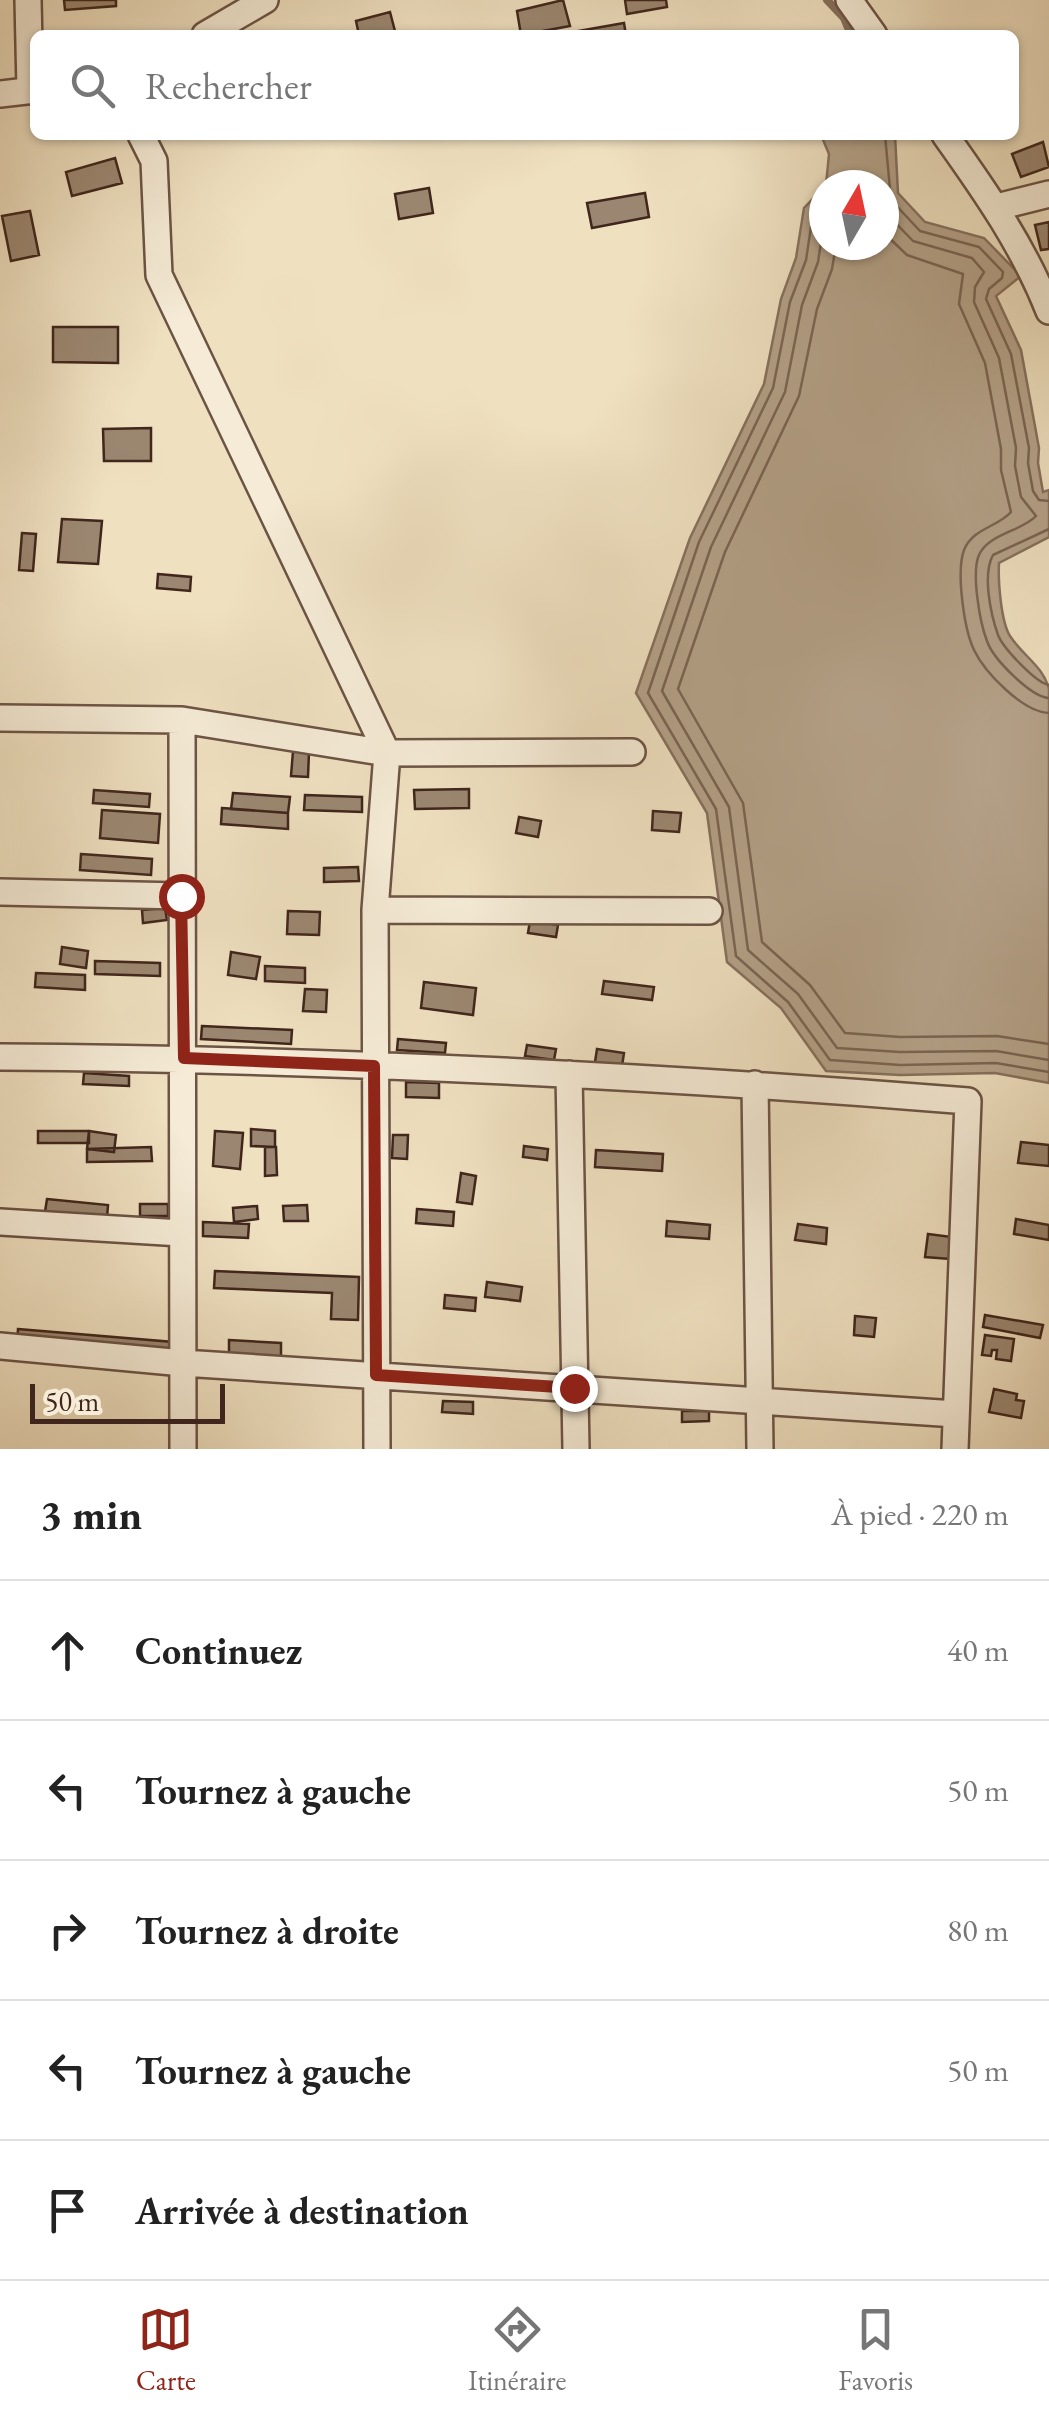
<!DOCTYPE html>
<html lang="fr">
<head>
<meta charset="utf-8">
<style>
  body { margin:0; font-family:"EB Garamond",serif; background:#f6f6f6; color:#222 }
  .compass { position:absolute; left:809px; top:170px; width:90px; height:90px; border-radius:50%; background:#fff; box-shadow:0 2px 8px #0004; rotate:9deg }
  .scale { position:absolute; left:30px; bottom:25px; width:195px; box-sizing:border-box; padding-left:10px; border:5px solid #40261c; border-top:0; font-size:28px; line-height:35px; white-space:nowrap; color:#40261c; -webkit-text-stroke:8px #f5ebd6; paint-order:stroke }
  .stop { position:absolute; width:30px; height:30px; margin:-22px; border:8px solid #8f2418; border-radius:50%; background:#fff }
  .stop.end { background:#8f2418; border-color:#fff; box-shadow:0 2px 10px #0008 }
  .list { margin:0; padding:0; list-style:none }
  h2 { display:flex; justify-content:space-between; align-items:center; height:130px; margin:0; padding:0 40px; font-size:42px }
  h2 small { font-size:32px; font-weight:400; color:#767676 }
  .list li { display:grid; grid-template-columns:65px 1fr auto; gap:30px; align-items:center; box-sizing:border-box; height:140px; padding:0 40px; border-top:2px solid #e0e0e0 }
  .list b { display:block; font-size:38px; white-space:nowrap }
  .list em { font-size:32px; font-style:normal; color:#767676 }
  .icon { flex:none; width:55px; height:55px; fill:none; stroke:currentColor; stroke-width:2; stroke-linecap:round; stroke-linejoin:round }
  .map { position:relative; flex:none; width:1049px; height:1449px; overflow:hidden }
  .search { position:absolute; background:#fff; box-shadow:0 2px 8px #0004; left:30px; right:30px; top:30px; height:110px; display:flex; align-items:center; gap:25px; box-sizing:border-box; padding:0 35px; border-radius:15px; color:#767676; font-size:38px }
  .sheet { height:830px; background:#fff }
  nav { display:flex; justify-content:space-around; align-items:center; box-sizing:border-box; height:140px; border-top:2px solid #e0e0e0; background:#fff; font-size:28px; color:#767676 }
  nav a { display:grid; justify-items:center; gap:5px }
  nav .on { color:#8f2418 }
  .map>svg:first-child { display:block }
</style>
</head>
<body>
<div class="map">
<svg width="1049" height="1449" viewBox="0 0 1049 1449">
  <rect width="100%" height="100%" fill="#efe0c0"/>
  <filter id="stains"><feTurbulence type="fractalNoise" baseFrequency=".002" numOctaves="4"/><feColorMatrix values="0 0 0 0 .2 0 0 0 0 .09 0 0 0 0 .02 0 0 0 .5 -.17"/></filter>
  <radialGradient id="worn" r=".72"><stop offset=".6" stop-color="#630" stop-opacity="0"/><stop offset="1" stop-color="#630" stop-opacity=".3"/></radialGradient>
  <path fill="#b4a188" stroke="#86705d" stroke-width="2.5" d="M 821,135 L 895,135 L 898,193 L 925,222 L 984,238 L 1021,276 L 996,296 L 1021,350 L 1039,448 L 1038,463 L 1043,492 L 1049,490 L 1049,537 L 999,563 C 998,581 1001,622 1010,636 C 1023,656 1043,666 1049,689 L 1049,1083 L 995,1073 L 900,1075 L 826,1071 L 781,1008 L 727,962 L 707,813 L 636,693 L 690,538 L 764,384 L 781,299 L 796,258 L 804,208 L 824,187 L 824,245 L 884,245 L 884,185 L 826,185 L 829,154 Z"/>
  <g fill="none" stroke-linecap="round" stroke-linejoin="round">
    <path stroke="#7a6452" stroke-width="2.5" d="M 885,135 L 891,200 L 920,231 L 979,247 L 1003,272 L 1002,278 L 989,289 L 986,299 L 1011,354 L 1029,448 L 1028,463 L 1033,491 L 1039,500 L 1049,501
      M 824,201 L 813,214 L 806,260 L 790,302 L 773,388 L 699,542 L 648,693 L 716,809 L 736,956 L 788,1002 L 830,1060 L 900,1065 L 996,1063 L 1049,1072
      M 884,211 L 913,241 L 972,258 L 984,272 L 975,287 L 974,302 L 999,358 L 1016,448 L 1015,466 L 1021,497 L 1036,516 C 1022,531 988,534 979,555 C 971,573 980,623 987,641 C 993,659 1031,697 1049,698
      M 824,223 L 818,262 L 802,305 L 785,392 L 711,547 L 662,691 L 729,807 L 748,950 L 798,994 L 837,1048 L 900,1052 L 996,1051 L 1049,1060
      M 884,233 L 907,255 L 963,274 L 959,304 L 985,363 L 1001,449 L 1001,470 L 1011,512 C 998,527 973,528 964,550 C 956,572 964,629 974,650 C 985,673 1023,712 1049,713
      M 836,245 L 832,269 L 817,309 L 799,396 L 725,552 L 678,689 L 743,803 L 762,942 L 810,985 L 845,1033 L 900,1037 L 997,1036 L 1049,1044
      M 1049,529 L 993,555 C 982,575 991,615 998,635 C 1003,648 1036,683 1049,685"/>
    <path stroke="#86705d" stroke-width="8" d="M 827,0 L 844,18 L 851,35"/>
  </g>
  <path fill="#9b8771" stroke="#40261c" stroke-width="2.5" d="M 64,0 L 116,0 L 116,6 L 65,10 Z
    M 563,0 L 570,26 L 521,35 L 517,11 Z
    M 625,0 L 666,0 L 667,7 L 627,14 Z
    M 390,12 L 396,35 L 359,35 L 356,21 Z
    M 624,23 L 626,35 L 574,35 L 573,32 Z
    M 1043,142 L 1049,167 L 1021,177 L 1012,154 Z
    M 115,158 L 122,183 L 72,196 L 66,172 Z
    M 429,188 L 433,213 L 399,219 L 395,194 Z
    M 645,193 L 649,217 L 592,228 L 587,203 Z
    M 30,211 L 39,255 L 11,261 L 2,216 Z
    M 1049,222 L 1049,249 L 1041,250 L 1035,225 Z
    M 53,327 L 118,327 L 118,363 L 53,362 Z
    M 151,428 L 151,461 L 104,461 L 103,429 Z
    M 62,519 L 102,521 L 98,564 L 58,562 Z
    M 22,533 L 36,534 L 33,571 L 19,570 Z
    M 158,574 L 191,577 L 190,591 L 157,588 Z
    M 293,751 L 309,752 L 308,777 L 291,776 Z
    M 469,789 L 469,808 L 415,809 L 414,790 Z
    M 94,790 L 150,794 L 149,807 L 93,803 Z
    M 233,793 L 290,797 L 288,813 L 231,809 Z
    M 305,795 L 362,797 L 362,812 L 304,810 Z
    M 222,808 L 288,813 L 288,829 L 221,824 Z
    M 102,810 L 160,814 L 158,843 L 100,838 Z
    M 653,811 L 681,813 L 679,832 L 652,830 Z
    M 519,817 L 541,821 L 538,837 L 516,833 Z
    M 81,854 L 152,859 L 151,875 L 80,870 Z
    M 358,867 L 359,881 L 324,882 L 324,868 Z
    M 165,908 L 167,920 L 143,923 L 142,910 Z
    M 288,911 L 320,912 L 319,935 L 287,934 Z
    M 530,921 L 558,925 L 556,937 L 528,933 Z
    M 62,947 L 88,951 L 86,968 L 60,964 Z
    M 231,952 L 260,957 L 256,979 L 228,975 Z
    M 95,961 L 160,963 L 160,976 L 95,974 Z
    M 265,966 L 305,968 L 305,983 L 265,981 Z
    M 36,973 L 85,975 L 85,990 L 35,987 Z
    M 604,981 L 654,987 L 652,1000 L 602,994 Z
    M 424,982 L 476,988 L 473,1015 L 421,1008 Z
    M 305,989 L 327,990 L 326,1012 L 303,1011 Z
    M 202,1026 L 292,1030 L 291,1044 L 201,1039 Z
    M 398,1039 L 446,1043 L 445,1053 L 397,1050 Z
    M 527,1045 L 556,1049 L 554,1060 L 525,1056 Z
    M 597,1049 L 624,1053 L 622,1066 L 595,1062 Z
    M 84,1073 L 129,1076 L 129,1086 L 83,1084 Z
    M 406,1082 L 439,1083 L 439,1098 L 406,1097 Z
    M 251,1129 L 275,1131 L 275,1147 L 251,1146 Z
    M 38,1131 L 89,1131 L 89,1143 L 38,1143 Z
    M 89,1131 L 116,1135 L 114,1152 L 87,1149 Z
    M 215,1131 L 243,1133 L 240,1169 L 213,1166 Z
    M 393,1135 L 408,1135 L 407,1159 L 392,1158 Z
    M 1021,1142 L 1049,1145 L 1049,1166 L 1018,1163 Z
    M 524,1146 L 548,1149 L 547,1160 L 523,1157 Z
    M 151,1147 L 152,1161 L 87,1162 L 87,1149 Z
    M 265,1147 L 276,1147 L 277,1175 L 265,1176 Z
    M 596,1150 L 663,1154 L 662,1171 L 595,1167 Z
    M 461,1173 L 476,1176 L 472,1204 L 457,1202 Z
    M 47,1199 L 108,1205 L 107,1218 L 45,1212 Z
    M 140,1204 L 168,1204 L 168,1216 L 140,1216 Z
    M 307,1205 L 308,1221 L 284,1221 L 283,1206 Z
    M 257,1206 L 258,1219 L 234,1222 L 233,1208 Z
    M 417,1209 L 454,1212 L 453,1226 L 416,1223 Z
    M 1016,1219 L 1049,1225 L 1049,1240 L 1014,1234 Z
    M 667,1221 L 710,1225 L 709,1239 L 666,1236 Z
    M 203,1222 L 249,1224 L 248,1238 L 203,1236 Z
    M 798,1224 L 827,1228 L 826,1244 L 795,1240 Z
    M 928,1234 L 952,1237 L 950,1259 L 925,1257 Z
    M 215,1271 L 359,1277 L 358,1320 L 331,1319 L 332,1293 L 214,1288 Z
    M 487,1282 L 522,1287 L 520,1301 L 485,1297 Z
    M 445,1295 L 476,1298 L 475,1311 L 444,1308 Z
    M 985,1315 L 1043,1325 L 1040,1338 L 983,1327 Z
    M 855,1316 L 876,1318 L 874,1337 L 854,1335 Z
    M 18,1329 L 173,1342 L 171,1358 L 17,1344 Z
    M 985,1335 L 1014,1339 L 1011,1361 L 996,1359 L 997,1350 L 992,1350 L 991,1356 L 982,1355 Z
    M 229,1340 L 281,1343 L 281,1358 L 229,1355 Z
    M 994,1389 L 1017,1394 L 1016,1400 L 1024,1401 L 1021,1418 L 989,1412 Z
    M 443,1401 L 473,1402 L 473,1414 L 442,1412 Z
    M 682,1411 L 709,1411 L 709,1421 L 682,1422 Z"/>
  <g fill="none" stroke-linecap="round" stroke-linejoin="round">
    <g stroke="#6c5445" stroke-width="30">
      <path id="street" d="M 28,0 L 30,90
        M 849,0 L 874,35
        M 205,35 L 265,0
        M 0,94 L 35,90
        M 141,135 L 154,161 L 159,275 L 387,753 L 375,910 L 377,1449
        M 945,135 C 985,191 1024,247 1049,311
        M 997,207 L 1049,194
        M 0,718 L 182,720 L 387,753 L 632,752
        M 182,720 L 183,1449
        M 0,892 L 181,896
        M 375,910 L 709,911
        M 0,1057 C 323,1059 646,1075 968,1101 L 955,1449
        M 569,1074 L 576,1449
        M 755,1084 L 760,1449
        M 0,1222 L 181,1233
        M 0,1346 L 183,1363 L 956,1414"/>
    </g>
    <use href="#street" stroke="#f5ebd6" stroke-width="25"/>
  </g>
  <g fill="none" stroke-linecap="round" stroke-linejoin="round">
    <path stroke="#8f2418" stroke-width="12" d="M 181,896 L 184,1058 L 374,1066 L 376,1375 L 574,1388"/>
  </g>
  <rect width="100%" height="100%" filter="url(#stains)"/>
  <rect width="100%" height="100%" fill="url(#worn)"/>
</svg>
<svg class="compass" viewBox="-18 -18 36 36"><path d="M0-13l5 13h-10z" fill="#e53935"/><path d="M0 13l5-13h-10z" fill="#767676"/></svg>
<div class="scale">50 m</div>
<div class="stop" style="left:181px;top:896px"></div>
<div class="stop end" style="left:574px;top:1388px"></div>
<div class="search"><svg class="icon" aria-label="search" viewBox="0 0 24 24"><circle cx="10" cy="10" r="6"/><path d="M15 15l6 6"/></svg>Rechercher</div>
</div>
<section class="sheet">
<h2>3 min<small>À pied · 220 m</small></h2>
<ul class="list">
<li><svg class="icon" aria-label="ahead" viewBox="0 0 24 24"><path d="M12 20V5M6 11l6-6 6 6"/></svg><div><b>Continuez</b></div><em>40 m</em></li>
<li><svg class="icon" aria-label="left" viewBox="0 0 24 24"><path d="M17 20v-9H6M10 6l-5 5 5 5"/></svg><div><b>Tournez à gauche</b></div><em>50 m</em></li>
<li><svg class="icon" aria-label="right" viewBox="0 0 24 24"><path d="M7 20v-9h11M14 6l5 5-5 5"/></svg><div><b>Tournez à droite</b></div><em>80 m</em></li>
<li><svg class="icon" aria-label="left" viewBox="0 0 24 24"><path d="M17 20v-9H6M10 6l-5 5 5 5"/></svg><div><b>Tournez à gauche</b></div><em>50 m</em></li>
<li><svg class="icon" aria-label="arrive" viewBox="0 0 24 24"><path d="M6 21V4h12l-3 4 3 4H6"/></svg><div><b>Arrivée à destination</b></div></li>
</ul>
</section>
<nav>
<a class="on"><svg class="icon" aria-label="map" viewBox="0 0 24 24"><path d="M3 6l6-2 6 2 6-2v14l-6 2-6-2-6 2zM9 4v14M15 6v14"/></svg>Carte</a>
<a><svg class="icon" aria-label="directions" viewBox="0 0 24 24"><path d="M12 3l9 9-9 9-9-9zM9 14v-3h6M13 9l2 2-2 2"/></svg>Itinéraire</a>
<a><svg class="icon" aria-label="saved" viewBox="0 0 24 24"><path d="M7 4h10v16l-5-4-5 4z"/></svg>Favoris</a>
</nav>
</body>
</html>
